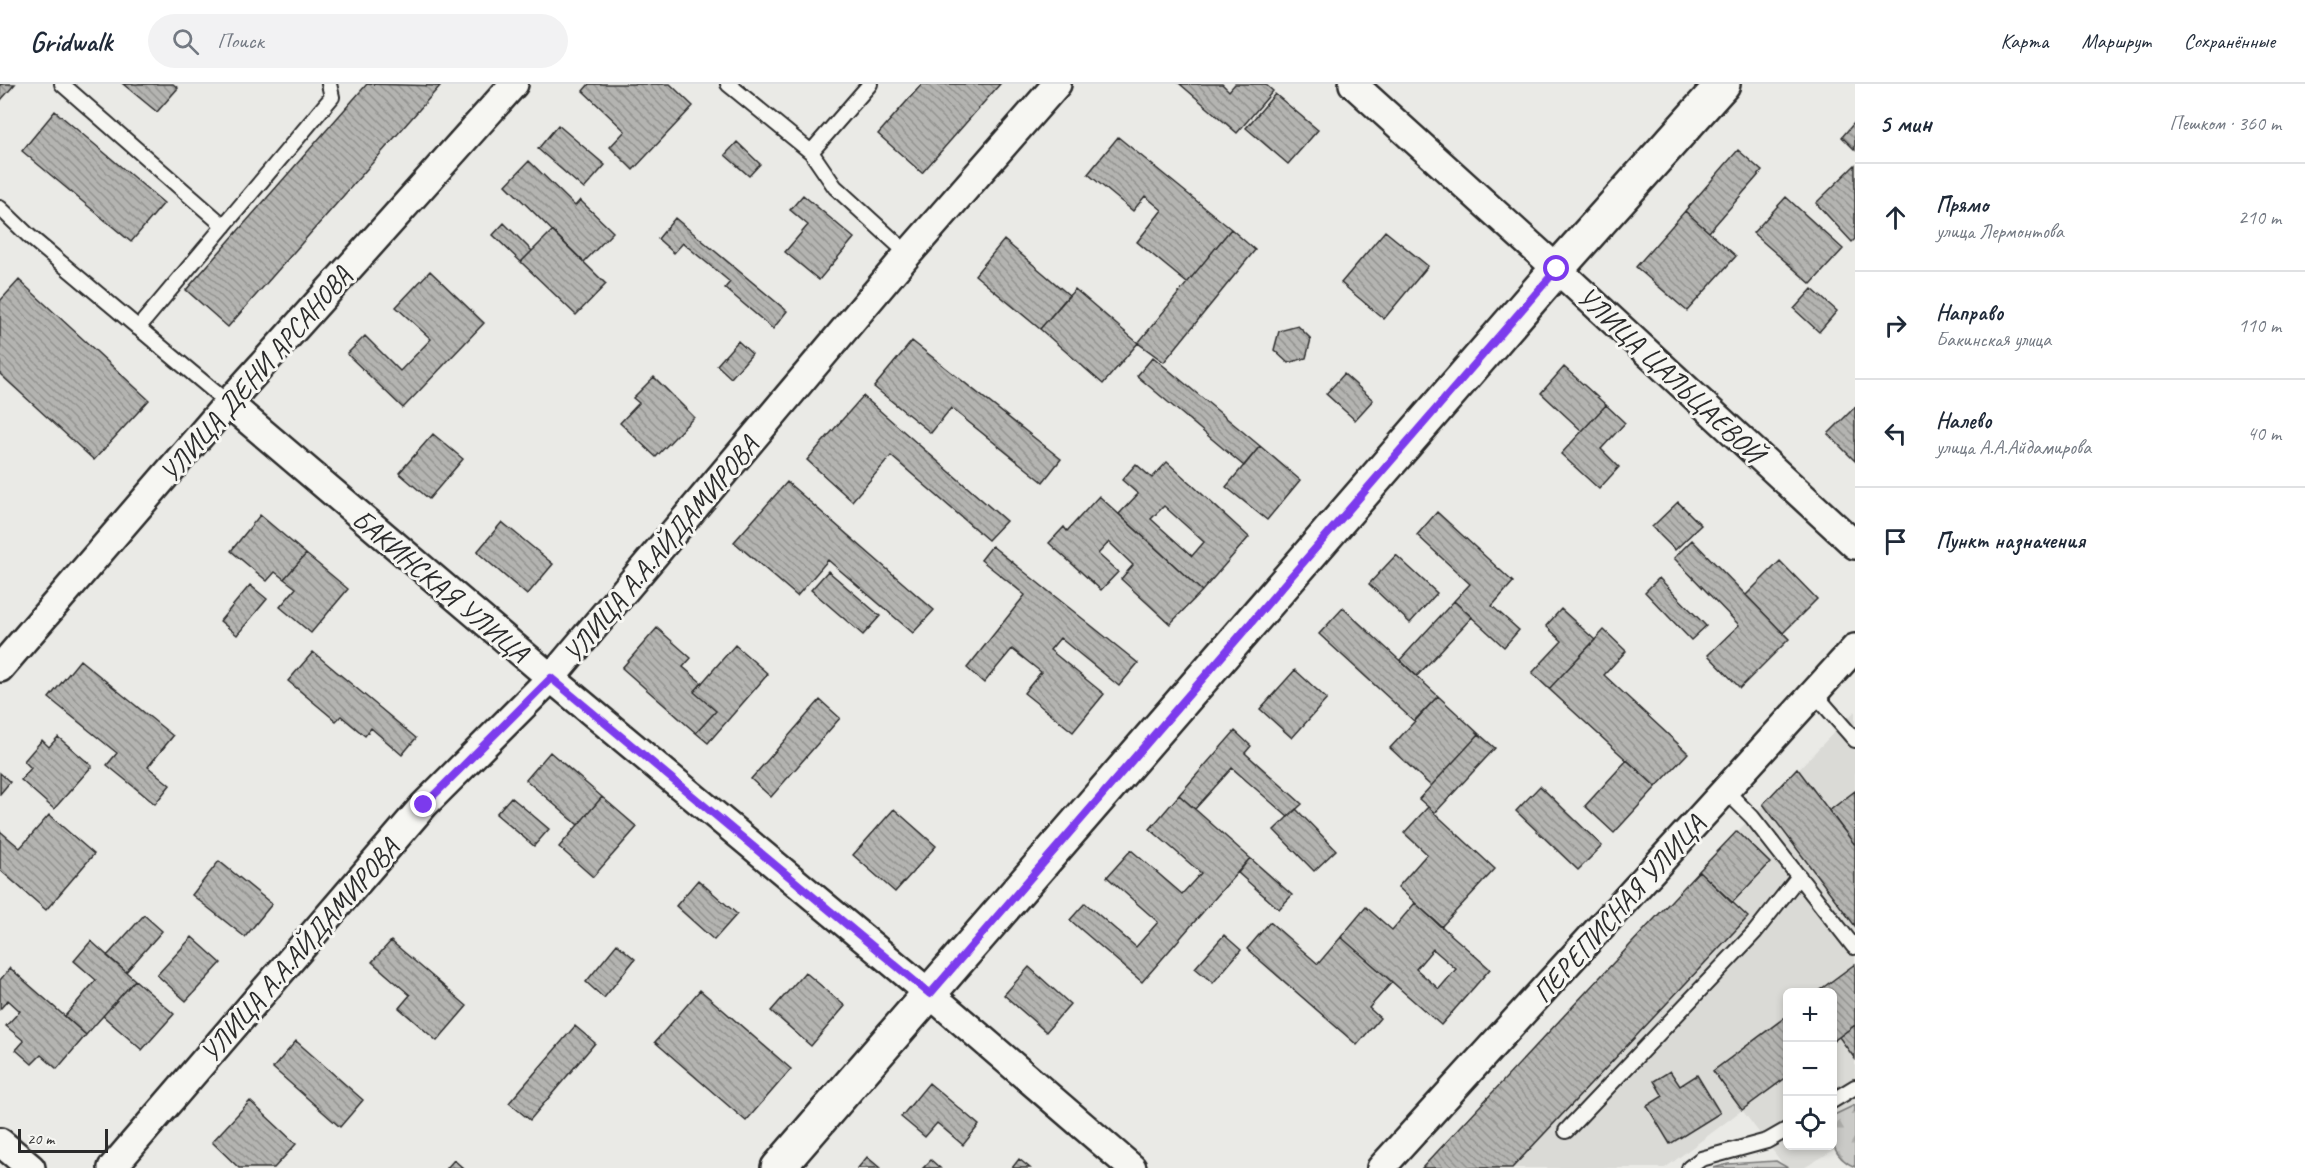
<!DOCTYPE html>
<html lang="ru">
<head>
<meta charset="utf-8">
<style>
  body { margin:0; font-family:Caveat,sans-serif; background:#f2f2f3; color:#1f2937 }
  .controls { position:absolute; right:18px; bottom:18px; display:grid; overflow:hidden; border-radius:9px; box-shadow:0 3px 9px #0003 }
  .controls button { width:54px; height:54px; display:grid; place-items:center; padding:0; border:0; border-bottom:2px solid #e0e1e3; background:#fff; color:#1f2937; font:30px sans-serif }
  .scale { position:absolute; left:18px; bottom:15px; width:90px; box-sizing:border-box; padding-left:6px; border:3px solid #2b2b2b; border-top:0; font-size:16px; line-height:21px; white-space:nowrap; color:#2b2b2b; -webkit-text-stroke:4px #f6f6f2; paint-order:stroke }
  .stop { position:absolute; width:18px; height:18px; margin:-14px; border:4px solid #7c3aed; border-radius:50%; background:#fff }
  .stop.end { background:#7c3aed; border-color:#fff; box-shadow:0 2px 6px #0008 }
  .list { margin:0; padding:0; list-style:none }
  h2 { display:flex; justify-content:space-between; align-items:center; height:78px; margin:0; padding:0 24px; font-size:26px }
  h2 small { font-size:20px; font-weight:400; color:#747a83 }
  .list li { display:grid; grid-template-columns:39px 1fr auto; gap:18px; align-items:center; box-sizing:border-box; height:108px; padding:0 24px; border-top:2px solid #e0e1e3 }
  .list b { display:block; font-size:22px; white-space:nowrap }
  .list p { margin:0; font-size:20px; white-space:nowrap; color:#747a83 }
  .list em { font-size:20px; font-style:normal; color:#747a83 }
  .icon { flex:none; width:33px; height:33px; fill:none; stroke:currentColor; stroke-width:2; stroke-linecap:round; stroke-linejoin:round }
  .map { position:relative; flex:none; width:1855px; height:1084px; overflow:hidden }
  header { display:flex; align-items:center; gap:36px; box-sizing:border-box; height:84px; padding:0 30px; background:#fff; border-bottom:2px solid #e0e1e3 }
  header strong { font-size:28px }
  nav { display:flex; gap:33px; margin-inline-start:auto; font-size:21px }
  .search { width:420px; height:54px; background:#f2f2f3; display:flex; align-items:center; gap:15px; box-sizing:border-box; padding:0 21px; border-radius:33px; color:#747a83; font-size:22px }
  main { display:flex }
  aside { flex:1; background:#fff }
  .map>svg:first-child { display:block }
</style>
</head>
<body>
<header>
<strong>Gridwalk</strong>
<div class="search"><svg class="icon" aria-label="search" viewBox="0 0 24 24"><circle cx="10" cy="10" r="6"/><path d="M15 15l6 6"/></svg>Поиск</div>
<nav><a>Карта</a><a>Маршрут</a><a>Сохранённые</a></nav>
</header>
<main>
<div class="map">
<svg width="1855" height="1084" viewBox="0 0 1855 1084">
  <defs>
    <pattern id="forest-firs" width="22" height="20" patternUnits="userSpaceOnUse" patternTransform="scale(1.5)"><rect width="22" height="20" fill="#cacac7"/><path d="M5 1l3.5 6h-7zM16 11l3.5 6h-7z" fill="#aeaeab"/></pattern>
    <pattern id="building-back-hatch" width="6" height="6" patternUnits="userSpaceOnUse" patternTransform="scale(1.5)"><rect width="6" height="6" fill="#b4b4b1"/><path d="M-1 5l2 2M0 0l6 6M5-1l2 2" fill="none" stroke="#939390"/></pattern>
  </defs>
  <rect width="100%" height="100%" fill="#eaeae6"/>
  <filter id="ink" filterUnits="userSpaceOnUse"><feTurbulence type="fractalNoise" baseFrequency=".0167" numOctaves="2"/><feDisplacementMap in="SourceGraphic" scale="12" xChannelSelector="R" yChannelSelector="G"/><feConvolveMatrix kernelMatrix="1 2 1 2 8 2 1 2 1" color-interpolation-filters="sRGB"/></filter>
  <g filter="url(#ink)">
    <path fill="#dadad6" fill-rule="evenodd" d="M 1855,627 L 1855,1053 L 1804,1084 L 1786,1084 L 1742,1026 L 1665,1084 L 1422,1084 L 1699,787 ZM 1788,908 L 1832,908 L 1832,1062 L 1788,1062 Z"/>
    <path fill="url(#forest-firs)" stroke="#7a7a79" stroke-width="1.5" d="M 1855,1021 L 1855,1083 C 1830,1072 1832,1056 1832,1032 Z
      M 1776,1077 L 1788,1084 L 1713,1084 L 1728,1080 Z"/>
    <path fill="url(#building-back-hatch)" stroke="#2b2b2b" stroke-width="1.5" fill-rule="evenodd" d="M 0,0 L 15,0 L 0,17 Z
      M 123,0 L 173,0 L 178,4 L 157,28 Z
      M 367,0 L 440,2 L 228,243 L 186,206 Z
      M 589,0 L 670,0 L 693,22 L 633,86 L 610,63 L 625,47 L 583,7 Z
      M 922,0 L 1000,0 L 922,89 L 878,50 Z
      M 1180,0 L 1222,0 L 1229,7 L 1235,0 L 1265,0 L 1273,7 L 1237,49 Z
      M 1275,10 L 1318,46 L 1288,80 L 1246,44 Z
      M 55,27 L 164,119 L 131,158 L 22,67 Z
      M 1854,39 L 1855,40 L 1855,66 L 1842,53 Z
      M 558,41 L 605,81 L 584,105 L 538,65 Z
      M 1118,53 L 1231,145 L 1187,199 L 1137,158 L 1162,126 L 1145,112 L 1133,127 L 1088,90 Z
      M 737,58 L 760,80 L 749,92 L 725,71 Z
      M 1738,66 L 1762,87 L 1709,148 L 1685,127 Z
      M 529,77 L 575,122 L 580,116 L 613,148 L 584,178 L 506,101 Z
      M 1855,81 L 1855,155 L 1852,158 L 1816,119 Z
      M 803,111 L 854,154 L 819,196 L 785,168 L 808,141 L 790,126 Z
      M 1786,113 L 1843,165 L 1811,200 L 1753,149 Z
      M 1685,127 L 1736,172 L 1687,227 L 1636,183 Z
      M 675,134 L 787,227 L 773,245 L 725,204 L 730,198 L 683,159 L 674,169 L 658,155 Z
      M 504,139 L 532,167 L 521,178 L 493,151 Z
      M 1231,145 L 1255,166 L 1164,278 L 1138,259 Z
      M 552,147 L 606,200 L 576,231 L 521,178 Z
      M 1385,147 L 1428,182 L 1384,235 L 1341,199 Z
      M 1004,156 L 1069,211 L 1040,245 L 975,191 Z
      M 430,187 L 484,239 L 403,324 L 347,270 L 365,252 L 400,287 L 431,255 L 396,223 Z
      M 19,196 L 149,316 L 94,376 L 0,290 L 0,217 Z
      M 1075,205 L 1138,259 L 1103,300 L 1040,245 Z
      M 1812,205 L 1837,227 L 1819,248 L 1794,225 Z
      M 1298,242 L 1311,255 L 1306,274 L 1288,279 L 1274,266 L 1279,247 Z
      M 738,257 L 752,270 L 731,294 L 717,281 Z
      M 912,257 L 1061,375 L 1043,398 L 951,324 L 931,349 L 874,303 Z
      M 1153,273 L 1260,362 L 1244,382 L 1137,292 Z
      M 1564,283 L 1606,321 L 1582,347 L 1541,309 Z
      M 1344,290 L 1373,316 L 1355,336 L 1326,310 Z
      M 654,293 L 694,333 L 656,373 L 620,339 L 639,319 L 633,314 Z
      M 863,312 L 1006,437 L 988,456 L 891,372 L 852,417 L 807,376 Z
      M 1606,321 L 1625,339 L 1601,365 L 1619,383 L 1599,405 L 1561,370 Z
      M 1855,323 L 1855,377 L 1828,350 Z
      M 433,350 L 463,375 L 429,415 L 399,389 Z
      M 1260,362 L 1300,396 L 1267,436 L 1226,403 Z
      M 1167,378 L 1249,453 L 1202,507 L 1119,430 L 1138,410 L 1122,396 L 1136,380 L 1152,394 ZM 1164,422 L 1204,458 L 1192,472 L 1151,435 Z
      M 787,398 L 934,526 L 913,549 L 828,476 L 797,512 L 734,458 Z
      M 1099,412 L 1202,507 L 1170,540 L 1121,495 L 1133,481 L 1109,458 L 1098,470 L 1118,488 L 1101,506 L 1049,459 L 1064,443 L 1067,447 Z
      M 1678,418 L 1701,441 L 1675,466 L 1652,443 Z
      M 1437,428 L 1513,498 L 1492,522 L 1519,546 L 1504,563 L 1454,517 L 1470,500 L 1417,451 Z
      M 260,431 L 306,470 L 284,495 L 275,488 L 267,497 L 231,467 Z
      M 502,438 L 553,480 L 527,511 L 477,468 Z
      M 1692,456 L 1789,555 L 1740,604 L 1708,571 L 1739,541 L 1674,474 Z
      M 992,462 L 1138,579 L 1119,602 L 1060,554 L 1050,566 L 1104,610 L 1073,648 L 1024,609 L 1041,588 L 1012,565 L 984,599 L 967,584 L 1025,511 L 981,476 Z
      M 306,470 L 348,505 L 311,549 L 280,523 L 296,504 L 284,495 Z
      M 1396,471 L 1437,509 L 1410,539 L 1369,500 Z
      M 1780,477 L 1817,515 L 1783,549 L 1746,511 Z
      M 828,487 L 880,532 L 863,551 L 811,506 Z
      M 1659,494 L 1706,542 L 1691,556 L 1645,508 Z
      M 250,501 L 267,515 L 237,551 L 220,537 Z
      M 1454,517 L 1472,533 L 1417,592 L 1400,576 Z
      M 1343,524 L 1438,612 L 1414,637 L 1319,550 Z
      M 1561,525 L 1595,556 L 1549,605 L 1532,589 L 1562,557 L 1546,542 Z
      M 657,544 L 691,574 L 683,583 L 702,599 L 694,608 L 716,627 L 696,649 L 622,584 Z
      M 1604,546 L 1626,567 L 1604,591 L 1688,669 L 1656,703 L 1549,605 Z
      M 735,561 L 768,590 L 708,659 L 696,649 L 716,627 L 694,608 Z
      M 313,568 L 416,654 L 402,671 L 371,644 L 365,652 L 341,632 L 336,637 L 288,597 Z
      M 80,576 L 173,652 L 148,683 L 170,701 L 155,720 L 107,681 L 117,669 L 49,614 Z
      M 1295,586 L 1327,615 L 1292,654 L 1260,625 Z
      M 1438,612 L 1479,650 L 1431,702 L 1390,664 Z
      M 820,616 L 840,634 L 771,713 L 751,695 Z
      M 1235,647 L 1251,662 L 1245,669 L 1302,720 L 1288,733 L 1232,684 L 1195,725 L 1179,711 Z
      M 1479,650 L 1495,664 L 1435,729 L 1419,715 Z
      M 58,653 L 92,682 L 54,725 L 21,696 L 31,684 L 24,677 L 42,656 L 49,663 Z
      M 550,668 L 602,713 L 578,741 L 526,696 Z
      M 1627,676 L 1656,703 L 1614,749 L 1585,722 Z
      M 1797,684 L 1855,761 L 1855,842 L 1763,720 Z
      M 0,689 L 10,698 L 0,710 Z
      M 1540,702 L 1602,762 L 1578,786 L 1516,727 Z
      M 1855,707 L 1855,761 L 1829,727 Z
      M 1179,711 L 1250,774 L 1142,898 L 1070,836 L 1085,819 L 1136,863 L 1158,838 L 1107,793 L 1131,766 L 1182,810 L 1201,789 L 1150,745 Z
      M 511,713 L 549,745 L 534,762 L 496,730 Z
      M 602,713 L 637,743 L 593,793 L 559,763 Z
      M 1428,723 L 1495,785 L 1441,843 L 1398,803 L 1427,770 L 1404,749 Z
      M 894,725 L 936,762 L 895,808 L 853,771 Z
      M 1296,725 L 1336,766 L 1314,787 L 1274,746 Z
      M 49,731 L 94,770 L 46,826 L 0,786 L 0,747 L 20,764 Z
      M 1737,747 L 1770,779 L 1732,819 L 1699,787 Z
      M 1250,774 L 1292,811 L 1279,825 L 1238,789 Z
      M 219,777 L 272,820 L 245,853 L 192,811 Z
      M 1699,787 L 1748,833 L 1512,1084 L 1422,1084 Z
      M 698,796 L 737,830 L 714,856 L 676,822 Z
      M 1415,819 L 1490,885 L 1441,941 L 1341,853 L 1366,823 L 1392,846 ZM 1433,865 L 1456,885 L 1439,905 L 1416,885 Z
      M 144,831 L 162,847 L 126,888 L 107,872 Z
      M 1270,838 L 1318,880 L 1341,853 L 1392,898 L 1369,924 L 1380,934 L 1357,961 L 1247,865 Z
      M 1224,851 L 1241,866 L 1213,899 L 1195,884 Z
      M 192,853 L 221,879 L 186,917 L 157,891 Z
      M 91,857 L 135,896 L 86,951 L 65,932 L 96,896 L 74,877 Z
      M 391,857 L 467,922 L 437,957 L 399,924 L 410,911 L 372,878 Z
      M 617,860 L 635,875 L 604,914 L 586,898 Z
      M 1855,880 L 1855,941 L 1832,958 L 1832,908 L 1817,908 Z
      M 1029,883 L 1070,920 L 1046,948 L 1004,911 Z
      M 10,884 L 86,951 L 57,985 L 41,971 L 32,980 L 16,966 L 24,957 L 6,942 L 20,927 L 8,916 L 0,925 L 0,896 Z
      M 805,888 L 845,922 L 811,962 L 771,927 Z
      M 135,896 L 174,930 L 142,966 L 103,932 Z
      M 700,906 L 791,985 L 746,1037 L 655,958 Z
      M 1788,931 L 1788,992 L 1742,1026 L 1713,987 Z
      M 1855,941 L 1855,975 L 1839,953 Z
      M 575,942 L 595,959 L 530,1036 L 509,1019 Z
      M 296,957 L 363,1016 L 340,1043 L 273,984 Z
      M 1670,987 L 1680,1002 L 1697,991 L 1720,1029 L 1670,1060 L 1647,1022 L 1663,1012 L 1654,997 Z
      M 929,999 L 979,1041 L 963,1061 L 937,1039 L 925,1053 L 901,1033 Z
      M 250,1017 L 296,1060 L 274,1084 L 239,1084 L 212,1058 Z
      M 867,1073 L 880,1084 L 858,1084 Z
      M 1019,1075 L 1030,1084 L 1012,1084 Z
      M 454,1076 L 463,1084 L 447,1084 Z
      M 931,1076 L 940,1084 L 923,1084 Z"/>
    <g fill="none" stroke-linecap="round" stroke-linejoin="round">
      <g stroke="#2b2b2b" stroke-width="18">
        <path id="lane" d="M 62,0 L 224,142
          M 728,0 L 811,68
          M 870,0 L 811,68 L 835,103 L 908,170
          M 0,124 L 29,152 L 228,319
          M 138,244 L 332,13 L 329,0
          M 1814,609 L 1855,656
          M 1725,706 L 1752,733 L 1854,863
          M 1832,1017 L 1855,1003
          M 1566,1047 L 1755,848 L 1799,792
          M 1689,1084 L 1701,1075 L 1767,1057 L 1788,1045"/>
      </g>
      <g stroke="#2b2b2b" stroke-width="32">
        <path id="street" d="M 1353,0 L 1557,185 L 1855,461
          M 228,319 L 551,594 L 930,910 L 1132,1084
          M 0,584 L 228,319 L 514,0
          M 0,1058 L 31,1084
          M 112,1084 L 424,721 L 551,594 L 908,170 L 1057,0
          M 1381,1084 L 1855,564"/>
      </g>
      <g stroke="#2b2b2b" stroke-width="38">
        <path id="secondary" d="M 778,1084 L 1557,185 L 1723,0"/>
      </g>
      <use href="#lane" stroke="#f6f6f2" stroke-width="14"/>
      <use href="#street" stroke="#f6f6f2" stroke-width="27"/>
      <use href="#secondary" stroke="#f6f6f2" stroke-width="33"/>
    </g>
  </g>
  <g fill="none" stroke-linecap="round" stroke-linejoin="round" filter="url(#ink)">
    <path stroke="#7c3aed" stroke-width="8" d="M 424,721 L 551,594 L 930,910 L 1557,185"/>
  </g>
  <g text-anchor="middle" stroke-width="6" stroke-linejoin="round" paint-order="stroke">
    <g font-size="28" fill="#2b2b2b" stroke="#f6f6f2">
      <text transform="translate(255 290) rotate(-49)" y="10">УЛИЦА ДЕНИ АРСАНОВА</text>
      <text transform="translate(1671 290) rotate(43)" y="10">УЛИЦА ЦАЛЬЦАЕВОЙ</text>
      <text transform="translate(660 465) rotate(-50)" y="10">УЛИЦА А.А.АЙДАМИРОВА</text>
      <text transform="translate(441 501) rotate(40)" y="10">БАКИНСКАЯ УЛИЦА</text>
      <text transform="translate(1618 824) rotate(-48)" y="10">ПЕРЕПИСНАЯ УЛИЦА</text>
      <text transform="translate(299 866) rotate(-49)" y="10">УЛИЦА А.А.АЙДАМИРОВА</text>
    </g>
  </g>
</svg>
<div class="controls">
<button>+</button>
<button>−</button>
<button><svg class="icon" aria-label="locate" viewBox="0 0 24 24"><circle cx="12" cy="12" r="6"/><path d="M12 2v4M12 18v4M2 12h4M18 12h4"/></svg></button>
</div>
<div class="scale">20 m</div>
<div class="stop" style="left:1557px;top:185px"></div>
<div class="stop end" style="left:424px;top:721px"></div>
</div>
<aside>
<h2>5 мин<small>Пешком · 360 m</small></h2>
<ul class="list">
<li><svg class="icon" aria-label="ahead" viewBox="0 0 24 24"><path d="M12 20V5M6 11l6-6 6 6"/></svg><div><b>Прямо</b><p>улица Лермонтова</p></div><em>210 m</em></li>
<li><svg class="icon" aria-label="right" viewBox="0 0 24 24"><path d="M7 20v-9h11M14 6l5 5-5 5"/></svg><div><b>Направо</b><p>Бакинская улица</p></div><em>110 m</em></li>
<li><svg class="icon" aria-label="left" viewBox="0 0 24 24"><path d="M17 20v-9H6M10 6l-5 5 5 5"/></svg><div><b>Налево</b><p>улица А.А.Айдамирова</p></div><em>40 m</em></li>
<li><svg class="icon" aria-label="arrive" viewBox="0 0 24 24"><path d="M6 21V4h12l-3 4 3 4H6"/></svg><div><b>Пункт назначения</b></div></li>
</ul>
</aside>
</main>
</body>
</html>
